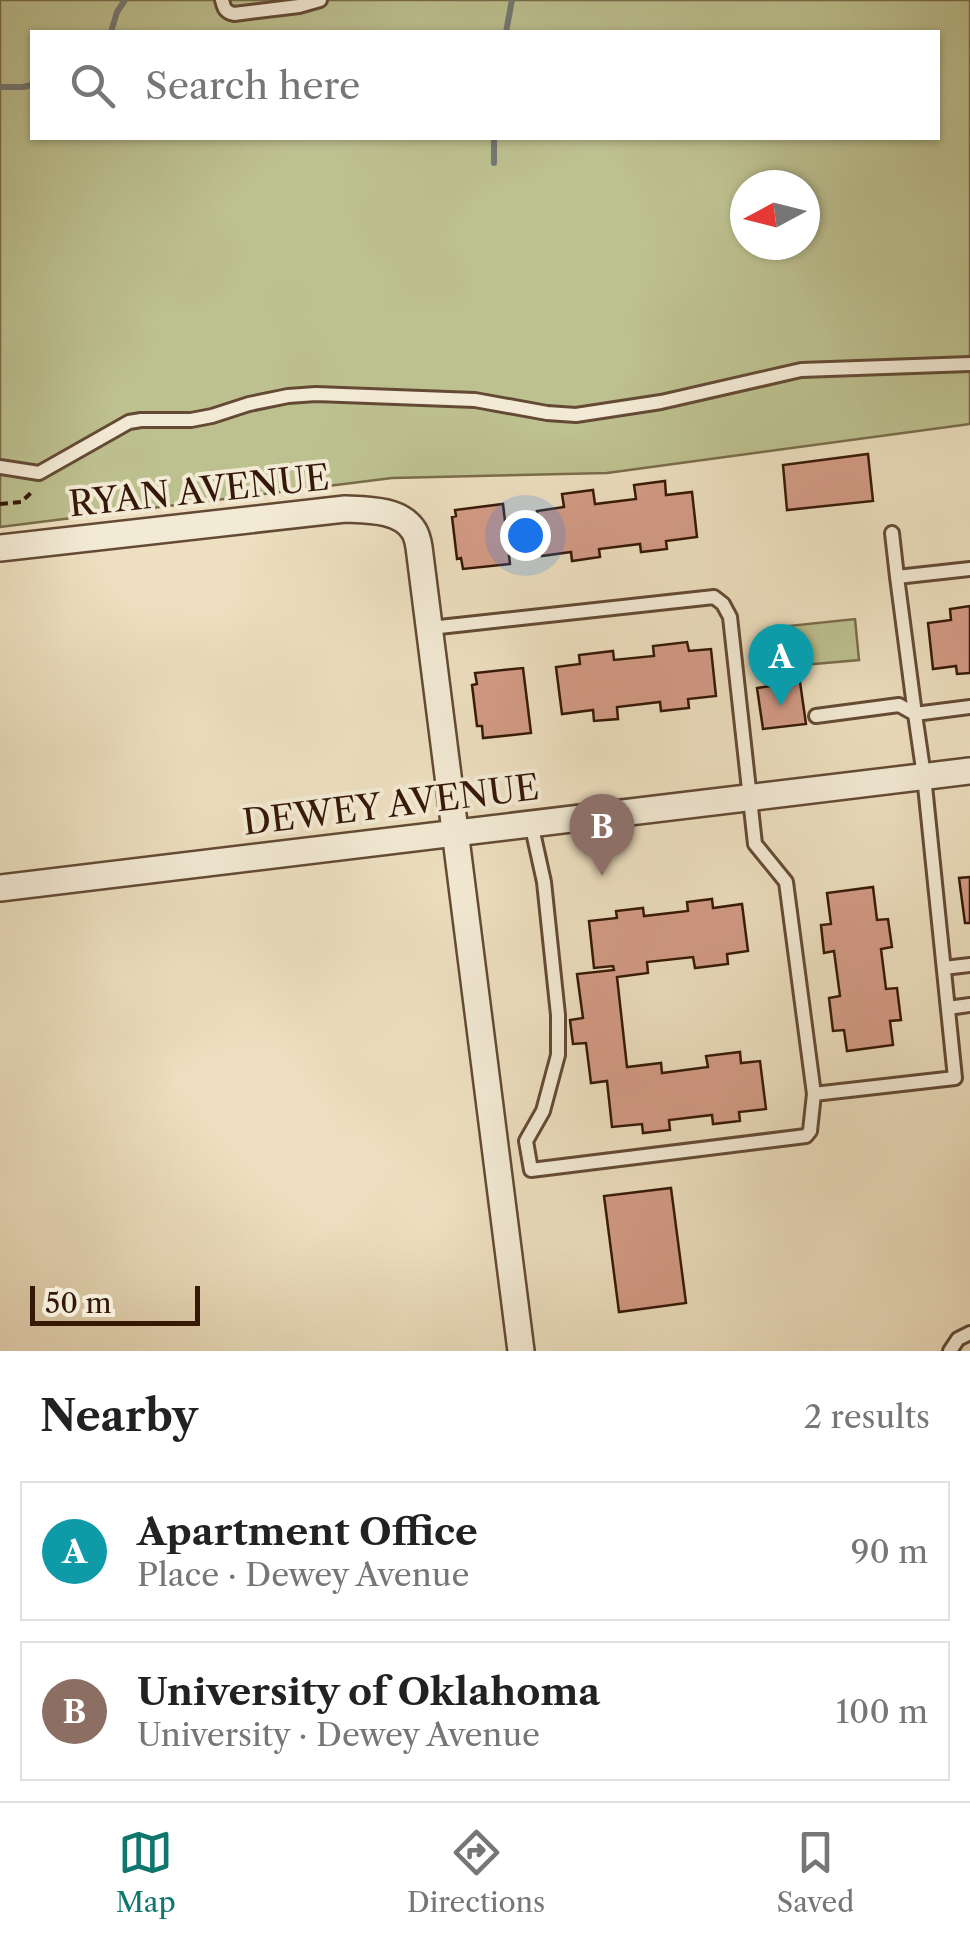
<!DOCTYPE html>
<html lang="en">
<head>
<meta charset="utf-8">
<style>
  body { margin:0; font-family:"Libre Caslon Text",serif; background:#f6f6f6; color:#222 }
  .compass { position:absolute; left:730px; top:170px; width:90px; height:90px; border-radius:50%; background:#fff; box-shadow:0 2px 8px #0004; rotate:263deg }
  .scale { position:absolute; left:30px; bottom:25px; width:170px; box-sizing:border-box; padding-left:10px; border:5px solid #361806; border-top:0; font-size:28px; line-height:35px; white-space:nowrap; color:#361806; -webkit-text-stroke:8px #f3ead5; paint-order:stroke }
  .you { position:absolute; left:525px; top:535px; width:35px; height:35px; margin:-25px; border:8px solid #fff; border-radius:50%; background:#1a73e8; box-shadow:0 0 0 15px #1a73e833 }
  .badge { display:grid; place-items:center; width:65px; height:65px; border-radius:50%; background:#0f766e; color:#fff; font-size:32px; font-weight:700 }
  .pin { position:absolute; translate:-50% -82px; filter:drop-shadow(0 2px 5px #0008) }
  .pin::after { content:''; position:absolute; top:52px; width:35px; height:30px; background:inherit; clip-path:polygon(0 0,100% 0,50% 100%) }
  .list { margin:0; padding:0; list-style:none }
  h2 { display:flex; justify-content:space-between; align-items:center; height:130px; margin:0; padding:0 40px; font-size:42px }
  h2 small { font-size:32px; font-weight:400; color:#767676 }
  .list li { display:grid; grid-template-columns:65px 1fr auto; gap:30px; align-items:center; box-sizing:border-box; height:140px; margin:0 20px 20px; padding:0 20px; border:2px solid #e0e0e0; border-radius:0px }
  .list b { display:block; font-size:38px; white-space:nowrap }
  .list p { margin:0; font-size:32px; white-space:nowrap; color:#767676 }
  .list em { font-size:32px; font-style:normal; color:#767676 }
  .icon { flex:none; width:55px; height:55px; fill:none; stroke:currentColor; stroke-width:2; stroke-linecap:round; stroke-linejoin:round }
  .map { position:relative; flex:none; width:970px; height:1351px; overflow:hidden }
  .search { position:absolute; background:#fff; box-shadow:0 2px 8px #0004; left:30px; right:30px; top:30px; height:110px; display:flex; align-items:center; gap:25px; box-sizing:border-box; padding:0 35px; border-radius:0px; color:#767676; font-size:38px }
  .sheet { height:450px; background:#fff }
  nav { display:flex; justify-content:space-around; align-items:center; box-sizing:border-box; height:140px; border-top:2px solid #e0e0e0; background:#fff; font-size:28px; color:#767676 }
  nav a { display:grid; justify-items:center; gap:5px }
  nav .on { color:#0f766e }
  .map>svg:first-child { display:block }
</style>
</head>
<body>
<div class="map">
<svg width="970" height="1351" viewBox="0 0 970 1351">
  <rect width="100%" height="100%" fill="#eddfbf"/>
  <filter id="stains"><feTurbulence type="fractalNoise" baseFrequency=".002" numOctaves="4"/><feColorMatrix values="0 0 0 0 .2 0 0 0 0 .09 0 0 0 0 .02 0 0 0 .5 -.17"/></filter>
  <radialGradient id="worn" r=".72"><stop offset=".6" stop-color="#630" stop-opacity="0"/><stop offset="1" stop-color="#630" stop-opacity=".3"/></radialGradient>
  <path fill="#bdc08f" stroke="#7a6c4a" stroke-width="2.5" fill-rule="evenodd" d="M 0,0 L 970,0 L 970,424 L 607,473 L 392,478 L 0,527 ZM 32,32 L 938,32 L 938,138 L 32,138 ZM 745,185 L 805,185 L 805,245 L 745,245 Z
    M 855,619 L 859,660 L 792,666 L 788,626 Z"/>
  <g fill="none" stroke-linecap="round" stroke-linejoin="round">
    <path stroke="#747974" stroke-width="6" d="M 111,32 L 117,12 L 125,0
      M 506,32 L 512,0
      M 0,87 L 23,87 L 32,85
      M 494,138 L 494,163"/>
  </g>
  <path fill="#d39b86" stroke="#361806" stroke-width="2.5" d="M 868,454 L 873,501 L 787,510 L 783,465 Z
    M 665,481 L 666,495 L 692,492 L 697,537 L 666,541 L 667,549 L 641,552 L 640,544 L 599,549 L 600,557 L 572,561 L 571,552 L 542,556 L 537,511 L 564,507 L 562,494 L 593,490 L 595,504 L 636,499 L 634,485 Z
    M 503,504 L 510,564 L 463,569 L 461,558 L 457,559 L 452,517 L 456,516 L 455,510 Z
    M 970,606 L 970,673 L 957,674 L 956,666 L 933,669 L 928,623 L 951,620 L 950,609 Z
    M 687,642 L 689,651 L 711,649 L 716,696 L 688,699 L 689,708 L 661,711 L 660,702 L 617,707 L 618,719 L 594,721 L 593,710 L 562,714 L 556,667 L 580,664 L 579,655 L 613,651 L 614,660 L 654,656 L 653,646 Z
    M 523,668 L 531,733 L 483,738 L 482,726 L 477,726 L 472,685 L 477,684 L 475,673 Z
    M 800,682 L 806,724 L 763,729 L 757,688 Z
    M 970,877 L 970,923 L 965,923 L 959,878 Z
    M 873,887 L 877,920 L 888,919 L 892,947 L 881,949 L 886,989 L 897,988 L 901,1020 L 890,1021 L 893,1045 L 847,1051 L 844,1030 L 833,1031 L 829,998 L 840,996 L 834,951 L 824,953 L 821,925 L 831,924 L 827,893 Z
    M 712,899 L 713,908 L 742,904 L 748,951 L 727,954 L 728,964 L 695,968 L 693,957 L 647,962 L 648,973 L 617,977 L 627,1067 L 661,1063 L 662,1073 L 708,1067 L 706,1056 L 740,1052 L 741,1063 L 760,1061 L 766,1109 L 739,1112 L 740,1121 L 713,1124 L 712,1115 L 669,1120 L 670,1130 L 643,1133 L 642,1124 L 612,1127 L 607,1081 L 591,1083 L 586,1043 L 573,1044 L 570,1020 L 583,1018 L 577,974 L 614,970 L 613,966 L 594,968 L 589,921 L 617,918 L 616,911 L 643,908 L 644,916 L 688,911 L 687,902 Z
    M 671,1188 L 686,1303 L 619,1312 L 604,1196 Z"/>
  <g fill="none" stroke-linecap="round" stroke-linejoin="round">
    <g stroke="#644a34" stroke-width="18">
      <path id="lane" d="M 222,0 C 224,8 225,12 234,14 L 299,6 L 320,0
        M 0,467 L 39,473 L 129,422 L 141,420 L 191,420 L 212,416 L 249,404 L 288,396 L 316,394 L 475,400 L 547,413 L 576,415 L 661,402 L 801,370 L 970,364
        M 892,533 L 897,577 L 970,569
        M 897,577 L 915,714
        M 430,628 L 714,597 L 723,604 L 730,617 L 755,844 L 786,882 L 814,1094 L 810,1131 L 806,1136 L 531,1170 L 526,1141 L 543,1111 L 558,1055 L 558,1015 L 544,882 L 531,823
        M 816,716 L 899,705 L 915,714
        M 944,968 L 970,965
        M 948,1008 L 970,1005
        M 814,1094 L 955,1078 L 924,776 L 915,714 L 970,707
        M 950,1351 L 958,1339 L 970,1333"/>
    </g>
    <g stroke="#644a34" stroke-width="30">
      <path id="street" d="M 0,548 L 345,509 C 367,510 401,509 414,531 C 417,536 418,541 419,547 L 521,1351
        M 0,888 L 970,771"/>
    </g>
    <path stroke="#361806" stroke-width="4" stroke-dasharray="8 5" stroke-linecap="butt" d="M 0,504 L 21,502 L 32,492"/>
    <use href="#lane" stroke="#f3ead5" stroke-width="12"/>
    <use href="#street" stroke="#f3ead5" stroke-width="25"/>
  </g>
  <g text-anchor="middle" stroke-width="8" stroke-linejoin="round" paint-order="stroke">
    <g font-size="35" fill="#361806" stroke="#f3ead5">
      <text transform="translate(199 491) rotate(-6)" y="12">RYAN AVENUE</text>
      <text transform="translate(391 805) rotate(-7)" y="12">DEWEY AVENUE</text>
    </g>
  </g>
  <rect width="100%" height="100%" filter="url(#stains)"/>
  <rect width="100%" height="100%" fill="url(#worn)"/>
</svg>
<svg class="compass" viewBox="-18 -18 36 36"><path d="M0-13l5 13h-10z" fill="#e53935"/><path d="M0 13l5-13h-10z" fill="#767676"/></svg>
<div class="scale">50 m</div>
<div class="you"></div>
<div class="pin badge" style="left:781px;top:706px;background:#0f9aa8">A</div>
<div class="pin badge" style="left:602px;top:876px;background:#8d6e63">B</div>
<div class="search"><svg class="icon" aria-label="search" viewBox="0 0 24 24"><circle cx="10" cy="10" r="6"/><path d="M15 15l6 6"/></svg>Search here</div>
</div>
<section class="sheet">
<h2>Nearby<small>2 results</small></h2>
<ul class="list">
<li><span class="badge" style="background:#0f9aa8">A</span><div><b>Apartment Office</b><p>Place · Dewey Avenue</p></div><em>90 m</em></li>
<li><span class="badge" style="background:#8d6e63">B</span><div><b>University of Oklahoma</b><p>University · Dewey Avenue</p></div><em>100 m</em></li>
</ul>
</section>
<nav>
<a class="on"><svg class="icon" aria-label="map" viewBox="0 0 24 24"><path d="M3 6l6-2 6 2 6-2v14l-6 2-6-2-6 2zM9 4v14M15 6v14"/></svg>Map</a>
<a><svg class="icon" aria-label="directions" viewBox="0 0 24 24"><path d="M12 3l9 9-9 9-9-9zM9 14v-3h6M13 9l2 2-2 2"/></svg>Directions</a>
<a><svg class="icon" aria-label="saved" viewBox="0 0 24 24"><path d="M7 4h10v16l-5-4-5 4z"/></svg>Saved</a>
</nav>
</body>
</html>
